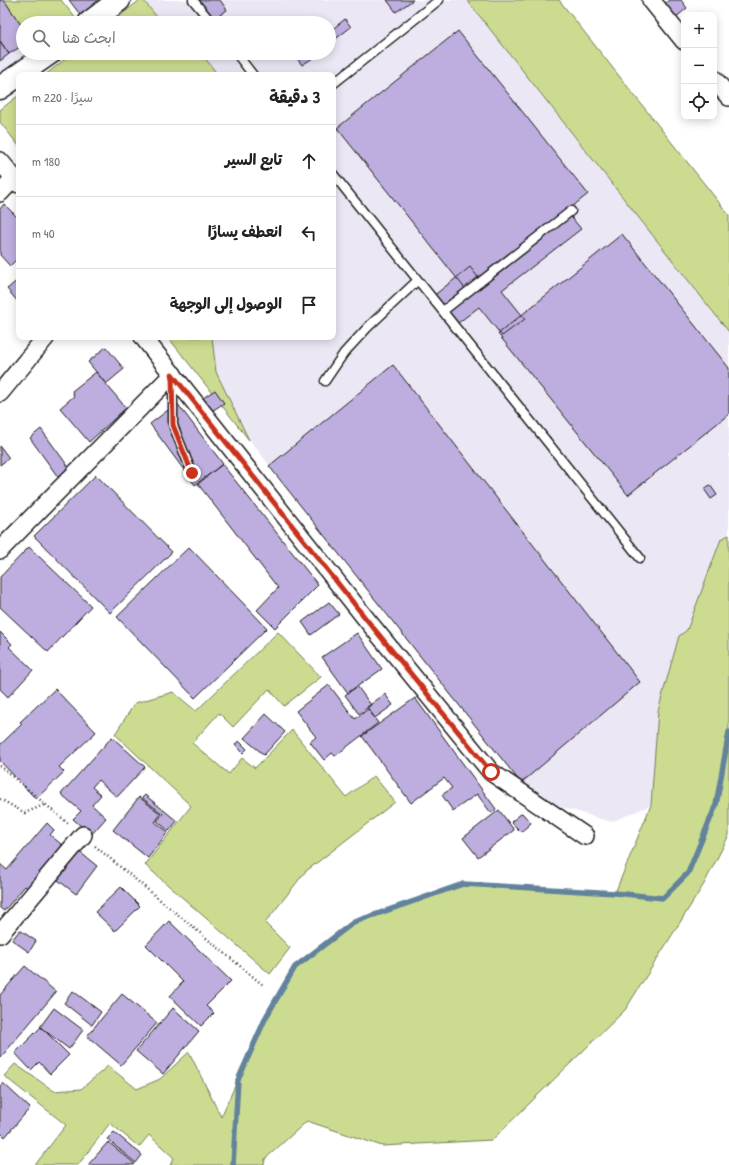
<!DOCTYPE html>
<html lang="ar">
<head>
<meta charset="utf-8">
<style>
  body { margin:0; font-family:"Patrick Hand","Playpen Sans Arabic",sans-serif; background:#f2f2f2; color:#222; direction:rtl }
  .controls { position:absolute; right:12px; top:12px; display:grid; overflow:hidden; border-radius:8px; box-shadow:0 2px 10px #0003 }
  .controls button { width:36px; height:36px; display:grid; place-items:center; padding:0; border:0; border-bottom:1px solid #e0e0e0; background:#fff; color:#222; font:20px sans-serif }
  .stop { position:absolute; width:12px; height:12px; margin:-9px; border:3px solid #c8321e; border-radius:50%; background:#fff }
  .stop.end { background:#c8321e; border-color:#fff; box-shadow:0 1px 4px #0008 }
  .list { margin:0; padding:0; list-style:none }
  h2 { display:flex; justify-content:space-between; align-items:center; height:52px; margin:0; padding:0 16px; font-size:17px }
  h2 small { font-size:13px; font-weight:400; color:#767676 }
  .list li { display:grid; grid-template-columns:26px 1fr auto; gap:12px; align-items:center; box-sizing:border-box; height:72px; padding:0 16px; border-top:1px solid #e0e0e0 }
  .list b { display:block; font-size:15px; white-space:nowrap }
  .list em { font-size:13px; font-style:normal; color:#767676 }
  .icon { flex:none; width:22px; height:22px; fill:none; stroke:currentColor; stroke-width:2; stroke-linecap:round; stroke-linejoin:round }
  .map { position:relative; flex:none; width:729px; height:1165px; overflow:hidden; direction:ltr }
  .search { position:absolute; background:#fff; box-shadow:0 2px 10px #0003; left:16px; top:16px; width:320px; height:44px; display:flex; align-items:center; gap:10px; box-sizing:border-box; padding:0 14px; border-radius:22px; color:#767676; font-size:15px }
  .panel { position:absolute; background:#fff; box-shadow:0 2px 10px #0003; left:16px; top:72px; width:320px; height:268px; border-radius:8px; direction:rtl }
  .map>svg:first-child { display:block }
</style>
</head>
<body>
<div class="map">
<svg width="729" height="1165" viewBox="0 0 729 1165">
  <rect width="100%" height="100%" fill="#fff"/>
  <filter id="ink" filterUnits="userSpaceOnUse"><feTurbulence type="fractalNoise" baseFrequency=".025" numOctaves="2"/><feDisplacementMap in="SourceGraphic" scale="8" xChannelSelector="R" yChannelSelector="G"/><feConvolveMatrix kernelMatrix="1 2 1 2 8 2 1 2 1" color-interpolation-filters="sRGB"/></filter>
  <g filter="url(#ink)">
    <path fill="#ece7f5" d="M 0,0 L 4,0 L 23,28 L 23,53 L 42,53 L 19,75 L 19,88 L 0,103 Z
      M 142,0 L 467,0 L 729,332 L 729,535 L 721,539 L 687,630 L 679,636 L 658,711 L 651,805 L 611,822 L 545,802 L 521,783 L 168,337 L 333,337 L 333,75 L 46,75 L 74,53 L 329,53 L 329,23 L 113,23 Z"/>
    <path fill="#cbdc91" stroke="#747c56" d="M 4,0 L 61,0 L 77,20 L 73,23 L 23,23 L 23,28 Z
      M 140,0 L 143,0 L 162,23 L 111,23 Z
      M 467,0 L 559,0 L 729,215 L 729,332 Z
      M 73,53 L 201,53 L 218,75 L 45,75 Z
      M 19,95 L 19,146 L 0,122 L 0,110 Z
      M 168,337 L 212,337 L 216,372 L 249,440 Z
      M 729,535 L 729,835 L 704,884 L 625,1010 L 492,1140 L 382,1146 L 307,1121 L 265,1159 L 264,1165 L 170,1165 L 174,1158 L 149,1135 L 139,1147 L 110,1123 L 78,1165 L 35,1165 L 66,1125 L 4,1076 L 15,1064 L 54,1091 L 81,1089 L 108,1066 L 137,1089 L 160,1079 L 189,1052 L 221,1117 L 266,1017 L 295,967 L 354,922 L 463,884 L 615,893 L 651,805 L 658,711 L 679,636 L 687,630 L 721,539 Z
      M 278,632 L 321,677 L 284,706 L 269,689 L 233,727 L 219,713 L 192,743 L 229,774 L 242,758 L 255,768 L 292,730 L 346,797 L 374,776 L 395,802 L 305,872 L 265,923 L 290,948 L 270,974 L 145,865 L 191,806 L 115,734 L 135,703 L 173,692 L 196,711 Z"/>
    <g fill="none" stroke-linecap="round" stroke-linejoin="round">
      <path stroke="#63839c" stroke-width="5.5" d="M 233,1165 L 238,1080 L 266,1017 L 295,967 L 354,922 L 463,884 L 615,893 L 663,898 L 688,873 L 716,805 L 729,732"/>
    </g>
    <path fill="#beaedf" stroke="#1c1c1c" d="M 0,0 L 4,0 L 23,28 L 23,45 L 9,54 L 0,41 Z
      M 69,0 L 103,0 L 82,17 Z
      M 196,0 L 220,0 L 227,10 L 211,21 Z
      M 387,0 L 413,0 L 396,12 Z
      M 669,0 L 681,0 L 687,8 L 673,20 L 662,6 Z
      M 345,19 L 351,27 L 329,44 L 329,32 Z
      M 458,31 L 588,194 L 467,291 L 337,128 Z
      M 0,41 L 9,54 L 0,61 Z
      M 293,53 L 310,53 L 313,58 L 302,65 Z
      M 4,204 L 19,219 L 19,257 L 10,266 L 0,255 L 0,209 Z
      M 568,213 L 581,229 L 502,290 L 525,319 L 502,336 L 479,307 L 454,326 L 432,297 L 470,267 L 481,281 Z
      M 622,234 L 729,368 L 729,414 L 628,495 L 498,334 Z
      M 19,279 L 19,303 L 7,289 Z
      M 106,347 L 124,369 L 106,384 L 88,362 Z
      M 393,365 L 640,682 L 521,783 L 269,466 Z
      M 96,372 L 126,408 L 89,442 L 60,408 L 74,396 L 72,391 Z
      M 215,390 L 224,403 L 209,413 L 200,400 Z
      M 177,403 L 223,464 L 195,485 L 150,424 Z
      M 41,429 L 70,469 L 58,477 L 30,438 Z
      M 0,446 L 9,458 L 0,465 Z
      M 222,464 L 318,585 L 275,628 L 257,610 L 278,588 L 198,484 Z
      M 96,475 L 172,552 L 110,613 L 34,536 Z
      M 710,485 L 717,495 L 711,499 L 704,489 Z
      M 29,547 L 91,606 L 48,652 L 0,607 L 0,577 Z
      M 189,547 L 267,628 L 195,698 L 117,617 Z
      M 329,602 L 339,614 L 311,635 L 302,622 Z
      M 0,632 L 12,644 L 9,647 L 33,670 L 8,697 L 0,689 Z
      M 357,633 L 382,669 L 348,693 L 322,657 Z
      M 329,685 L 355,719 L 368,709 L 378,723 L 335,756 L 332,753 L 324,760 L 310,742 L 316,737 L 296,711 Z
      M 357,686 L 371,705 L 359,714 L 345,695 Z
      M 55,689 L 96,732 L 59,767 L 64,772 L 36,799 L 0,761 L 0,745 L 22,724 L 20,722 Z
      M 385,694 L 393,705 L 375,718 L 367,707 Z
      M 415,698 L 496,809 L 491,813 L 477,794 L 453,811 L 442,795 L 452,788 L 444,778 L 411,803 L 362,736 Z
      M 266,714 L 285,732 L 264,755 L 244,738 Z
      M 112,737 L 145,767 L 117,797 L 98,780 L 92,787 L 101,795 L 92,805 L 106,818 L 91,835 L 73,819 L 81,811 L 61,794 Z
      M 239,741 L 247,749 L 243,753 L 235,744 Z
      M 145,795 L 177,821 L 169,831 L 157,821 L 163,814 L 142,798 Z
      M 139,797 L 161,814 L 155,822 L 168,832 L 148,858 L 113,830 Z
      M 499,810 L 514,830 L 478,857 L 463,838 Z
      M 522,813 L 531,823 L 521,832 L 511,822 Z
      M 47,823 L 54,830 L 50,835 L 67,849 L 32,891 L 25,886 L 4,911 L 0,908 L 0,864 L 7,870 Z
      M 76,849 L 97,866 L 76,894 L 54,877 Z
      M 121,887 L 140,906 L 115,931 L 95,912 Z
      M 169,921 L 231,981 L 206,1006 L 214,1013 L 201,1026 L 170,996 L 183,982 L 146,945 Z
      M 20,930 L 36,941 L 29,952 L 12,940 Z
      M 25,966 L 56,992 L 1,1057 L 0,1056 L 0,995 Z
      M 73,991 L 101,1012 L 92,1025 L 64,1003 Z
      M 122,994 L 157,1023 L 121,1065 L 87,1036 Z
      M 54,1008 L 83,1030 L 69,1049 L 40,1027 Z
      M 173,1008 L 199,1031 L 163,1074 L 136,1051 Z
      M 41,1027 L 69,1055 L 50,1074 L 39,1062 L 31,1070 L 15,1053 Z
      M 3,1083 L 30,1108 L 5,1137 L 0,1132 L 0,1087 Z
      M 114,1132 L 142,1155 L 136,1163 L 107,1139 Z
      M 108,1142 L 135,1164 L 134,1165 L 88,1165 Z"/>
    <g fill="none" stroke-linecap="round" stroke-linejoin="round">
      <g stroke="#1c1c1c" stroke-width="11">
        <path id="lane" d="M 193,0 L 212,23
          M 236,53 L 253,75
          M 333,84 L 439,0
          M 333,174 L 640,558
          M 443,311 L 571,211
          M 173,377 L 173,425 L 192,473
          M 325,381 L 344,353 L 368,327 L 418,280"/>
      </g>
      <g stroke="#1c1c1c" stroke-width="20">
        <path id="street" d="M 651,0 L 684,41
          M 714,79 L 729,97
          M 0,161 L 19,184
          M 0,193 L 14,178
          M 143,337 L 367,620 L 491,772 L 585,836
          M 0,393 L 46,337
          M 0,550 L 173,374
          M 0,934 L 83,835"/>
      </g>
      <g stroke="#1c1c1c" stroke-width="25">
        <path id="secondary" d="M 89,23 L 119,0
          M 0,88 L 50,53"/>
      </g>
      <path stroke="#1c1c1c" stroke-width="2.5" stroke-dasharray="1 3" stroke-linecap="butt" d="M 0,766 L 70,825
        M 0,799 L 25,813 L 46,804
        M 95,846 L 263,985"/>
      <use href="#lane" stroke="#fff" stroke-width="8"/>
      <use href="#street" stroke="#fff" stroke-width="17"/>
      <use href="#secondary" stroke="#fff" stroke-width="22"/>
    </g>
  </g>
  <g fill="none" stroke-linecap="round" stroke-linejoin="round" filter="url(#ink)">
    <path stroke="#c8321e" stroke-width="5" d="M 192,473 L 173,425 L 172,374 L 367,620 L 491,772"/>
  </g>
</svg>
<div class="controls">
<button>+</button>
<button>−</button>
<button><svg class="icon" aria-label="locate" viewBox="0 0 24 24"><circle cx="12" cy="12" r="6"/><path d="M12 2v4M12 18v4M2 12h4M18 12h4"/></svg></button>
</div>
<div class="stop" style="left:491px;top:772px"></div>
<div class="stop end" style="left:192px;top:473px"></div>
<div class="search"><svg class="icon" aria-label="search" viewBox="0 0 24 24"><circle cx="10" cy="10" r="6"/><path d="M15 15l6 6"/></svg>ابحث هنا</div>
<section class="panel">
<h2>3 دقيقة<small>سيرًا · 220 m</small></h2>
<ul class="list">
<li><svg class="icon" aria-label="ahead" viewBox="0 0 24 24"><path d="M12 20V5M6 11l6-6 6 6"/></svg><div><b>تابع السير</b></div><em>180 m</em></li>
<li><svg class="icon" aria-label="left" viewBox="0 0 24 24"><path d="M17 20v-9H6M10 6l-5 5 5 5"/></svg><div><b>انعطف يسارًا</b></div><em>40 m</em></li>
<li><svg class="icon" aria-label="arrive" viewBox="0 0 24 24"><path d="M6 21V4h12l-3 4 3 4H6"/></svg><div><b>الوصول إلى الوجهة</b></div></li>
</ul>
</section>
</div>
</body>
</html>
